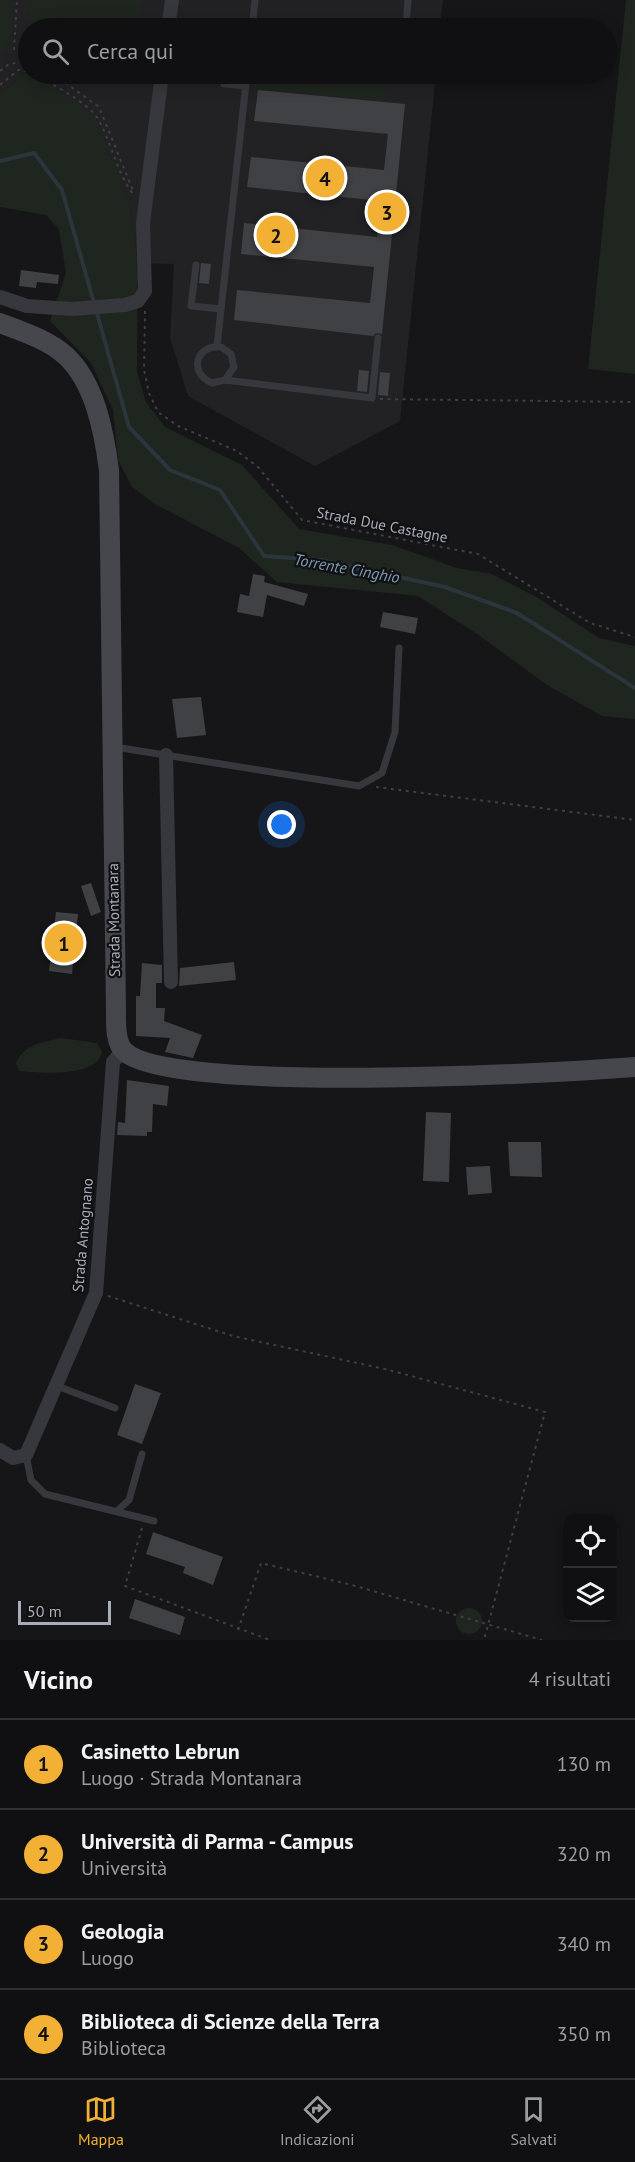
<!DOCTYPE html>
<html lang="it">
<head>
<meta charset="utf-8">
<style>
  body { margin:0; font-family:"PT Sans",sans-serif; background:#19191b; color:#f1f3f6 }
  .controls { position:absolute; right:18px; bottom:18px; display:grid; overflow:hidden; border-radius:12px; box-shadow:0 3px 15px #0003 }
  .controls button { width:54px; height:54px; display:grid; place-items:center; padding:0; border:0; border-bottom:2px solid #303032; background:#101012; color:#f1f3f6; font:30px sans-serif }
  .scale { position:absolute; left:18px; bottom:15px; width:93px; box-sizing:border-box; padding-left:6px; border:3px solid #a8adb8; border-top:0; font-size:16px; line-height:21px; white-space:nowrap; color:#a8adb8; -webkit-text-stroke:4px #111113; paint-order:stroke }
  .you { position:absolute; left:282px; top:825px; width:21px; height:21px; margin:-15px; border:4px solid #fff; border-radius:50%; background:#1a73e8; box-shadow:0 0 0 9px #1a73e833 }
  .badge { display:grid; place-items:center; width:39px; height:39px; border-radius:50%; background:#f2b134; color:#111; font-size:20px; font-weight:700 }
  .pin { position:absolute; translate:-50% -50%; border:3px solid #fff; box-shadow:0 2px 6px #0006 }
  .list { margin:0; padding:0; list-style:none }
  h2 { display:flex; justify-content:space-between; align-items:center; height:78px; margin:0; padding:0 24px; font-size:26px }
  h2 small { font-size:20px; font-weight:400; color:#9c9d9f }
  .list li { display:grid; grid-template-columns:39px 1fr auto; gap:18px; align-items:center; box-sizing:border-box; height:90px; padding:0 24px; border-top:2px solid #303032 }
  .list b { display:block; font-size:22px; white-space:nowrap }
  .list p { margin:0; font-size:20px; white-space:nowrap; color:#9c9d9f }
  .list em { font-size:20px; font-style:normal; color:#9c9d9f }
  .icon { flex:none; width:33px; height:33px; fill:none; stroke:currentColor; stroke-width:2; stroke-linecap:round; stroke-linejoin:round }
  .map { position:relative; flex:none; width:635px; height:1640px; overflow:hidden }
  .search { position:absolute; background:#101012; box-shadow:0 3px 15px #0003; left:18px; right:18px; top:18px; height:66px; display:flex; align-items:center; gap:15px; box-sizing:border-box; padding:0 21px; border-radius:33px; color:#9c9d9f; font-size:22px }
  .sheet { height:438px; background:#101012 }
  nav { display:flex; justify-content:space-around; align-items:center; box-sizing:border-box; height:84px; border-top:2px solid #303032; background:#101012; font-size:16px; color:#9c9d9f }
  nav a { display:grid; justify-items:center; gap:3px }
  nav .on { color:#f2b134 }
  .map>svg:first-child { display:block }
</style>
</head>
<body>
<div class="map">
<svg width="635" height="1640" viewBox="0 0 635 1640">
  <rect width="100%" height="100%" fill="#161618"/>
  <path fill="#222225" d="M 0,0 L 443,0 L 440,28 L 28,28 L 28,74 L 436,74 L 400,421 L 315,466 L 188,396 L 170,338 L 174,264 L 138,263 L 130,206 L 24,73 L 0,94 Z"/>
  <path fill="#1e261f" d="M 0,0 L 14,0 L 11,50 L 0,50 Z
    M 29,0 L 140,0 L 139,28 L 28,28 L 27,46 Z
    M 626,0 L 635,0 L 635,374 L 588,369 Z
    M 24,73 L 45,80 L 96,117 L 130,206 L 138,263 L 137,372 L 146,402 L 165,427 L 242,465 L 299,529 L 392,545 L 457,568 L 492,574 L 538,598 L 599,638 L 635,646 L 635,719 L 602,716 L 547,685 L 477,634 L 418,596 L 277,582 L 239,548 L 155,504 L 132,487 L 118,460 L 113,410 L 91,363 L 50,321 L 66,273 L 59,229 L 46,215 L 0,207 L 0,94 Z
    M 255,74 L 389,74 L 386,101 L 253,89 Z
    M 61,1038 L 97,1043 L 102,1052 C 97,1078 40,1073 19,1071 L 16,1063 C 24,1044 43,1042 61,1038 Z
    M456 1621a13 13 0 1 1 26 0a13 13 0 1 1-26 0Z"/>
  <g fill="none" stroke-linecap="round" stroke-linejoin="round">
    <path stroke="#2c353c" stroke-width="4" d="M 0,161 L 34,153 L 62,190 L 94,303
      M 96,310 L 129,427 L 170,470 L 220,490 L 264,556 L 321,560 L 445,587 L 517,613 L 635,688"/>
  </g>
  <path fill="#404145" d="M 258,90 L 405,104 L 382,334 L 376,333 L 373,336 L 234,320 L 237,290 L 370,303 L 374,267 L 241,254 L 244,223 L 377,237 L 381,201 L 247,187 L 251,157 L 384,170 L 388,134 L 254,121 Z
    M 201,263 L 211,264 L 209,284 L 199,283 Z
    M 21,270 L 59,275 L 58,284 L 37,282 L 36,288 L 19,286 Z
    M 359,370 L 369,371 L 367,392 L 357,391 Z
    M 380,372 L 390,373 L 388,396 L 378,395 Z
    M 253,574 L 265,576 L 264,582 L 308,594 L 304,606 L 267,595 L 263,617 L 237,612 L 240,594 L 249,596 Z
    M 383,612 L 418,618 L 415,634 L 380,627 Z
    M 201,697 L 206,735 L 177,738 L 172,699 Z
    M 91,883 L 101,912 L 91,916 L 81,886 Z
    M 56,912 L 78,914 L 72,974 L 49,971 Z
    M 234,962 L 236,980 L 179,986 L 180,968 Z
    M 142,963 L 162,965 L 162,983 L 156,983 L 156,1008 L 165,1008 L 164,1021 L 202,1035 L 193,1058 L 165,1052 L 170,1038 L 136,1036 L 136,996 L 140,996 Z
    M 127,1080 L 169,1086 L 167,1106 L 153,1104 L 152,1132 L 147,1132 L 147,1136 L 117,1135 L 118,1122 L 125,1123 Z
    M 426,1112 L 451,1113 L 449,1182 L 423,1181 Z
    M 508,1142 L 541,1142 L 542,1177 L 510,1176 Z
    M 490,1166 L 492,1193 L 468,1195 L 466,1167 Z
    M 135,1384 L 161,1393 L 142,1444 L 117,1435 Z
    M 153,1532 L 223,1557 L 213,1585 L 183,1573 L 185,1567 L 146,1554 Z
    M 135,1599 L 185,1617 L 180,1635 L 129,1618 Z"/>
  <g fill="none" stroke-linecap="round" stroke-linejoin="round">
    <path stroke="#3d3f44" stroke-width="2" stroke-dasharray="3 4.5" stroke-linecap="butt" d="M 14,50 L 17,0
      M 0,71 L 9,64 L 28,61
      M 34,74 C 51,84 88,102 98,119 C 112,144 116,171 133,194
      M 53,74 L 99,107 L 134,193
      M 0,85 L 18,70 L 28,71
      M 145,311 L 144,370 L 149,393 L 158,412 L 178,426 L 237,451 L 258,467 L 302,520 L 478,554 L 590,623 L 635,637
      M 380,399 L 635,402
      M 376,787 L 635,820
      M 108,1296 L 233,1336 L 385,1369 L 545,1412 L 484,1640
      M 142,1528 L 125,1586 L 270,1640
      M 238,1630 L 261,1563 L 352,1585 L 542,1640"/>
    <path stroke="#37383d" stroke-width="7" d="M 252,28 L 255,0
      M 406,28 L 408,0
      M 224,84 L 246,86
      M 196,265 L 191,306 L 221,309
      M 217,346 L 247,74
      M 225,380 L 234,367 L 231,354 L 221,347 C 196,344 188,373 212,383 L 225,380 L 372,398 L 378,338
      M 115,747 L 359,786 L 382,773 L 395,732 L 399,648
      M 57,1386 L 115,1408
      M 26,1455 L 31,1480 L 45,1494 L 154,1521
      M 117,1511 L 129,1500 L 142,1454"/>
    <path stroke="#37383d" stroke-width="14" d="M 168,28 L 172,0
      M 0,297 L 27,306 L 72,309 L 125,305 L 138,301 L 145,291 L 143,223 L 162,74
      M 166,755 L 171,982
      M 0,1450 L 13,1458 L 26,1455 L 96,1293 L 113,1062 L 123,1050"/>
    <path stroke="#45474d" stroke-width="20" d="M 0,323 C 21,331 49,340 66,356 C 95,383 104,432 109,470 L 116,1012 C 116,1024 115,1042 124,1051 C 167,1095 559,1073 635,1067"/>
  </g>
  <g text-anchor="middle" stroke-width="4.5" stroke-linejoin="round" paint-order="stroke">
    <g font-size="15" fill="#a8adb8" stroke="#111113">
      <text transform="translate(382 525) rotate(11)" y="5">Strada Due Castagne</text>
      <text transform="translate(114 920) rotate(-91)" y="5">Strada Montanara</text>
      <text transform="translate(83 1235) rotate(-85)" y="5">Strada Antognano</text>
    </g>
    <g font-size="16" font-style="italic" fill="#7f9bb3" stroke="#111113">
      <text transform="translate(347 568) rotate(10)" y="6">Torrente Cinghio</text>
    </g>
  </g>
</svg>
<div class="controls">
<button><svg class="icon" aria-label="locate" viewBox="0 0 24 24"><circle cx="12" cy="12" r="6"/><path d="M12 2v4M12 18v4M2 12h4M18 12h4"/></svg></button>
<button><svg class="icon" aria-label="layers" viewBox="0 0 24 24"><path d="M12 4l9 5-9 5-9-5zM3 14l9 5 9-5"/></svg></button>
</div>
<div class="scale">50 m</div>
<div class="you"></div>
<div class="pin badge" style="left:64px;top:943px">1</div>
<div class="pin badge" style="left:276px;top:235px">2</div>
<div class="pin badge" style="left:387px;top:212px">3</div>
<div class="pin badge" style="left:325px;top:178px">4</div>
<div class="search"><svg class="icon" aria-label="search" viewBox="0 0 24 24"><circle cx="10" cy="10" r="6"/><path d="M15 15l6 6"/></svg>Cerca qui</div>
</div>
<section class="sheet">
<h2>Vicino<small>4 risultati</small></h2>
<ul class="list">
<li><span class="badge">1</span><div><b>Casinetto Lebrun</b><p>Luogo · Strada Montanara</p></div><em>130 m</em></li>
<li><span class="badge">2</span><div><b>Università di Parma - Campus</b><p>Università</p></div><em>320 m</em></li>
<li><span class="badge">3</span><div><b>Geologia</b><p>Luogo</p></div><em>340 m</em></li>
<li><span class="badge">4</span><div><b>Biblioteca di Scienze della Terra</b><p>Biblioteca</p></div><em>350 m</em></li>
</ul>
</section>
<nav>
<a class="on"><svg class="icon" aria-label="map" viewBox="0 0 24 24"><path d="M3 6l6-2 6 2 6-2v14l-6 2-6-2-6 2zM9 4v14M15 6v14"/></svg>Mappa</a>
<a><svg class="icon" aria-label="directions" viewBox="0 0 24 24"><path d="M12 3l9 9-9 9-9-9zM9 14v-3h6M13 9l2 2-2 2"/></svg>Indicazioni</a>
<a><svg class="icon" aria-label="saved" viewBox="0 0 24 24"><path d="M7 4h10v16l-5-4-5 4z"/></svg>Salvati</a>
</nav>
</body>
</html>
